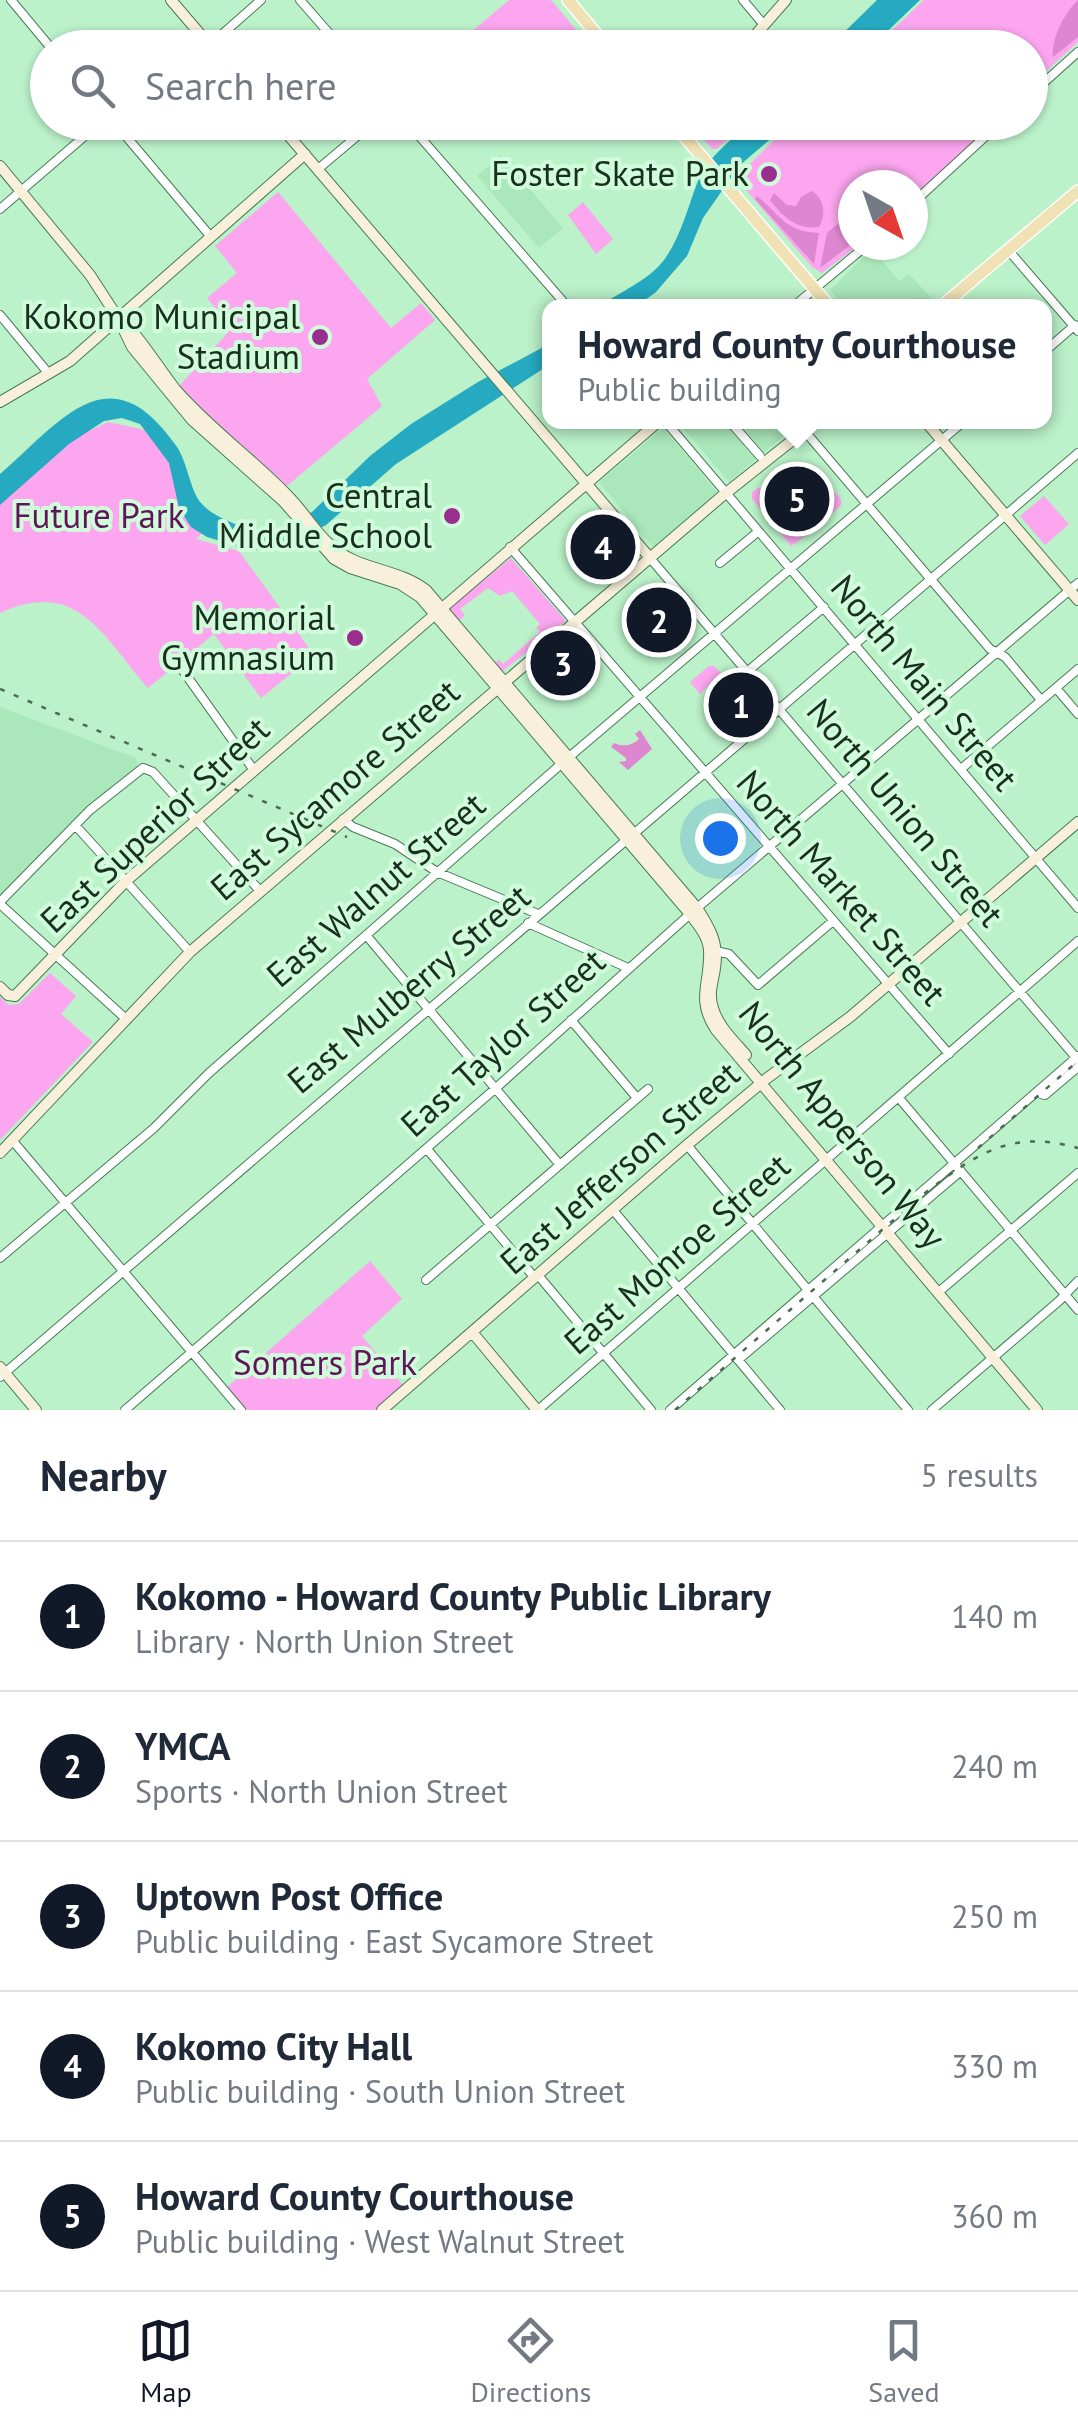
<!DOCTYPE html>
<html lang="en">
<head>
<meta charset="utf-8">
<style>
  body { margin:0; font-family:"PT Sans",sans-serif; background:#f6f6f7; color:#1f2937 }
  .compass { position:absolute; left:838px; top:170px; width:90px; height:90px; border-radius:50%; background:#fff; box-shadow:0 2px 8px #0004; rotate:140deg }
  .you { position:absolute; left:720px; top:838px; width:35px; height:35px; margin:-25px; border:8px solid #fff; border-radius:50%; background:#1a73e8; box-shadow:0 0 0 15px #1a73e833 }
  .badge { display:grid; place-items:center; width:65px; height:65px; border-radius:50%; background:#111827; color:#fff; font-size:32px; font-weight:700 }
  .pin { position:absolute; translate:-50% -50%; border:5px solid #fff; box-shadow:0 2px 10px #0006 }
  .popup { position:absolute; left:542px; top:299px; width:510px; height:130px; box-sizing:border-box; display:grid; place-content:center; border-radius:20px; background:#fff; filter:drop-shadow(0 2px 8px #0005); font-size:32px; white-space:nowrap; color:#747a83 }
  .popup b { font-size:38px; color:#1f2937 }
  .popup::after { content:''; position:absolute; left:50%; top:100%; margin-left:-20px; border:20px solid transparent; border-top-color:#fff }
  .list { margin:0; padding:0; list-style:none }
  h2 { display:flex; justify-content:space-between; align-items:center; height:130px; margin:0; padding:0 40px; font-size:42px }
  h2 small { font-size:32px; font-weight:400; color:#747a83 }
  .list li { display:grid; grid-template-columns:65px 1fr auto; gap:30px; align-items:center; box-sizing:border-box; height:150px; padding:0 40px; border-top:2px solid #e0e1e3 }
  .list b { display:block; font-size:38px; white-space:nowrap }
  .list p { margin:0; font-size:32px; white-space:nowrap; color:#747a83 }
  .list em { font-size:32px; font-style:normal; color:#747a83 }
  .icon { flex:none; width:55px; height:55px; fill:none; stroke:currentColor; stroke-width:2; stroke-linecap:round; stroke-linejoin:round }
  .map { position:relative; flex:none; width:1078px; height:1410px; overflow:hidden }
  .search { position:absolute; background:#fff; box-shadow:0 2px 8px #0004; left:30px; right:30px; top:30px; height:110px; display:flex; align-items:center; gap:25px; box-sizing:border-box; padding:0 35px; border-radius:55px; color:#747a83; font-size:38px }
  .sheet { height:880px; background:#fff }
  nav { display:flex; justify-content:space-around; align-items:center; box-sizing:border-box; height:140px; border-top:2px solid #e0e1e3; background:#fff; font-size:28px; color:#747a83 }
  nav a { display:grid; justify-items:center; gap:5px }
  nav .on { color:#111827 }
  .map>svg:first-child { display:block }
</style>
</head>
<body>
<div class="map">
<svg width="1078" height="1410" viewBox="0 0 1078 1410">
  <rect width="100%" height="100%" fill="#bbf2c9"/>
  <path fill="#aae7ba" d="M 501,155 L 563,228 L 539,248 L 477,176 Z
    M 872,249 L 899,281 L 909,274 L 935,302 L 928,306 L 844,306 L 830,290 Z
    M 678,422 L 786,422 L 792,429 L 729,482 Z
    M 663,428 L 717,492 L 653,547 L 599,482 Z
    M 0,707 L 136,758 L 138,766 L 71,822 L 0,897 Z"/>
  <path fill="#fba6ee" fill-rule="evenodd" d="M 509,0 L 551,0 L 591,47 L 483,47 L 470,33 Z
    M 924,0 L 1078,0 L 1078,42 L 1031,85 L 1030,48 L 873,48 Z
    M 694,123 L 694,122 L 750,123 L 716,149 L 712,149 L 695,130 Z
    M 791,123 L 997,123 L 913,200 L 913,185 L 853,185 L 853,245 L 864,245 L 860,249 L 856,247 L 822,273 L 812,267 L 736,178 Z
    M 278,192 L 391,328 L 421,303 L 435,320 L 367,379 L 382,406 L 287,486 L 197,407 L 179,386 L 232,328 L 207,298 L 237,273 L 215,246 Z
    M 583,202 L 613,239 L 596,254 L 568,215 Z
    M 108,422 L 154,432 L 208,528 L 196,539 L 239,551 L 314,655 L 261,698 L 214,634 L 148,688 C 103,636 77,577 0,613 L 0,504 L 65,442 Z
    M 820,484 L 828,484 L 841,499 L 841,505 L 834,512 L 816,491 Z
    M 759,487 L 797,530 L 806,523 L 813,531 L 791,546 L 752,499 L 752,492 Z
    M 1044,496 L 1069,524 L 1045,545 L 1020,516 Z
    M 511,558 L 566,621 L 500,673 L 447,610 ZM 488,588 L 500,596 L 512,591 L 540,624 L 536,628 L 540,632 L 503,664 L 499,660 L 495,663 L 459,621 L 465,615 L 460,609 Z
    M 709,666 L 714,666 L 721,673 L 700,694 L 690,682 Z
    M 50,973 L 76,996 L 61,1014 L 93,1042 L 0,1140 L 0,997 L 9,1005 L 19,1004 Z
    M 370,1261 L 402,1299 L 362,1336 L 406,1389 L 382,1410 L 241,1410 L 224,1390 Z"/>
  <path fill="#dc87d0" d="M 1078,0 L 1078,37 L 1053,57 C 1051,38 1065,12 1078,0 Z
    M 812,191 C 825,200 826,214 819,227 C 797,230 783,217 770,200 L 774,193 L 787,205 L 796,206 L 801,197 Z
    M 757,196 C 779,214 785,232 819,233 L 814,264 L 755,199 Z
    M 853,211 L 853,243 L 820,268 L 827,233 Z
    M 640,730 L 652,749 L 628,770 L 619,762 L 626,761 L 626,758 L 611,747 L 614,743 C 623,747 632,746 639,739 L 635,734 Z"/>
  <path fill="#26aac1" d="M 877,0 L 920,0 L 871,47 L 829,47 Z
    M 750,123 L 789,123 L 740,165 L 703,218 L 687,256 L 656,292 L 637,306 L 600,306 C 621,291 648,281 664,260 C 681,237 688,206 698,181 C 707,158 732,139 750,123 Z
    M 549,344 L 549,365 L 396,464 L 326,525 L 286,547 L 250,550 L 207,537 L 191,527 L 179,508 L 169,463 L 140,424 L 122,418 L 104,421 L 69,444 L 0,505 L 0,474 C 63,419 110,350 177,447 C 188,464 190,490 201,503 C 214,519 251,530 270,537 L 312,512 L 370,456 L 411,424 L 478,382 Z"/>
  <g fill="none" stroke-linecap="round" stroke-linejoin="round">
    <g stroke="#477a56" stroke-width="10">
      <path id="street" d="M 11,0 L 51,48
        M 300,0 L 342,48
        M 743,0 L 764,25
        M 210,45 L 261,0
        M 189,48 L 202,36
        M 1030,95 L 1078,52
        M 114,122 L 211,237
        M 407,122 L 567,306
        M 318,169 L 374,122
        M 913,203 L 1001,122
        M 0,209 L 101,122
        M 1009,251 L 1078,331
        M 794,306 L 867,245
        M 0,315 L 49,374
        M 1044,352 L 1075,325
        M 666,422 L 1078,908
        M 797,422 L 990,649 L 1005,657 L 1041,700
        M 732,424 L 760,456
        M 510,547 L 949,1054
        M 650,558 L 1078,1060
        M 720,563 L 754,535
        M 179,665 L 253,769
        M 748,671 L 824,607
        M 1056,688 L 1078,714
        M 961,769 L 1078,669
        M 343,819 L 353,827 L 395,844 L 437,872 L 538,914
        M 75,825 L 190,952
        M 0,902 L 90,810 L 143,768 L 153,772 L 260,891
        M 0,904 L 126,1019
        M 528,923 L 628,968
        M 366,935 L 560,1165
        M 711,950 L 729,954 L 758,985 L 833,921
        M 571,1020 L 637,1098
        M 1041,1094 L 1045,1095 L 1078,1067
        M 899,1098 L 1078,1310
        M 12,1140 L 241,1410
        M 687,1145 L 908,1410
        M 427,1149 L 534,1277
        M 613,1210 L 780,1410
        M 0,1258 L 154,1128 L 209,1073 L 568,758 L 963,422
        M 538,1275 L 651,1410
        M 426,1280 L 648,1089
        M 941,1290 L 1078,1173
        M 738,1360 L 961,1171
        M 0,1377 L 1078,453
        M 125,1410 L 496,1088 L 690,914 L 1078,583
        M 538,1410 L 1078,941
        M 670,1410 L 1078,1056
        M 932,1410 L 1059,1301 L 1078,1281"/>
    </g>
    <g stroke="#477a56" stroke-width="12">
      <path id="secondary" d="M 171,0 L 212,48
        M 744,48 L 786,0
        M 277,122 L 650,558
        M 0,166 L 90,275 L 118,318 L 132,347 L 192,420 L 283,501 L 334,559 L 350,568 L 400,584 L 420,597 L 690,914 C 698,925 708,936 709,950 C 711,983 695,998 716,1030 L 1037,1410
        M 118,318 C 133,326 162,373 176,390 C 210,429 253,459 289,497 C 303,511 314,530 329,544 C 357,571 396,567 426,590 L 697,908 C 710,928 719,943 715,968 C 713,983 708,993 713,1008 C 718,1026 734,1041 746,1055
        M 0,402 L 70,361 L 305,154
        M 926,422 L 1078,600
        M 0,987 L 8,995 L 15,996 L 126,881 L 658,422
        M 0,1153 L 190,952 L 721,497 L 799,435 L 810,422
        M 472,1332 L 537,1410
        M 0,1367 L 36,1410
        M 382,1410 L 687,1145 L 766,1079 L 850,1017 L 1078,822"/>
    </g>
    <g stroke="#fff" stroke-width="14">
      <path id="primary" d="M 568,0 L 608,48
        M 672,122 L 829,306
        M 942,306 L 1078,191"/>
    </g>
    <use href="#street" stroke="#fff" stroke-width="8"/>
    <use href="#secondary" stroke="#f8f0da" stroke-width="10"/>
    <use href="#primary" stroke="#f0e2b4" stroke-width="11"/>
    <path stroke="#4b6b53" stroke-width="2.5" stroke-dasharray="5 10" stroke-linecap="butt" d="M 0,689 L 347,837
      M 978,1148 L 1078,1061
      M 675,1410 L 921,1196 C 974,1156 1009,1128 1078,1148"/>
  </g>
  <g fill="#9a2e8f" stroke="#d0fcdb" stroke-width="4">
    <circle cx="769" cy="174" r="10"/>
    <circle cx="320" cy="337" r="10"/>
    <circle cx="452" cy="516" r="10"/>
    <circle cx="355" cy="638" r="10"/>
  </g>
  <g text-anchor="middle" stroke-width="8" stroke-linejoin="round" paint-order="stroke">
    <g font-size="35" fill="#192f1f" stroke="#d0fcdb" text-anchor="end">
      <text x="749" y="186">Foster Skate Park</text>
      <text x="300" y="329">Kokomo Municipal<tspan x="300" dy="40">Stadium</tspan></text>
      <text x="432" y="508">Central<tspan x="432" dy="40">Middle School</tspan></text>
      <text x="335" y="630">Memorial<tspan x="335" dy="40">Gymnasium</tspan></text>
    </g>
    <g font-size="35" fill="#611559" stroke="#d0fcdb">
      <text x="99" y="528">Future Park</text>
      <text x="325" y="1375">Somers Park</text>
    </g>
    <g font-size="35" fill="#192f1f" stroke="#d0fcdb">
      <text transform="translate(924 683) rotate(50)" y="12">North Main Street</text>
      <text transform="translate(335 790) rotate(-41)" y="12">East Sycamore Street</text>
      <text transform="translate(905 813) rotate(50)" y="12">North Union Street</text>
      <text transform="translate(155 825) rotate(-43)" y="12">East Superior Street</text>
      <text transform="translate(841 888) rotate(49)" y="12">North Market Street</text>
      <text transform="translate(376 890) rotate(-41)" y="12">East Walnut Street</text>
      <text transform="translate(409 989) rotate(-40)" y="12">East Mulberry Street</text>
      <text transform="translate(503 1043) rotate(-42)" y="12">East Taylor Street</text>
      <text transform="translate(842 1125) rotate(51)" y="12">North Apperson Way</text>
      <text transform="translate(620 1168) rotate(-41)" y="12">East Jefferson Street</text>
      <text transform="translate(677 1254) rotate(-41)" y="12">East Monroe Street</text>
    </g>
  </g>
</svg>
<svg class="compass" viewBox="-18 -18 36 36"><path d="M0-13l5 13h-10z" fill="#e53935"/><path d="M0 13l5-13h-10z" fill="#747a83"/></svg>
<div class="you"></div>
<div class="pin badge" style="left:741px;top:705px">1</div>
<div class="pin badge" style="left:659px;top:620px">2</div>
<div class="pin badge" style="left:563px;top:663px">3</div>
<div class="pin badge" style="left:603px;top:547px">4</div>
<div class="pin badge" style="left:797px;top:499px">5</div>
<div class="popup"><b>Howard County Courthouse</b>Public building</div>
<div class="search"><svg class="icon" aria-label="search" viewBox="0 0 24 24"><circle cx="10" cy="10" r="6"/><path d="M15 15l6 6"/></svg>Search here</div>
</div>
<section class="sheet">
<h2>Nearby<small>5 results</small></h2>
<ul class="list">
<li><span class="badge">1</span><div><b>Kokomo - Howard County Public Library</b><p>Library · North Union Street</p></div><em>140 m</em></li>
<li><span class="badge">2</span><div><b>YMCA</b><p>Sports · North Union Street</p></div><em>240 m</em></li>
<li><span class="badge">3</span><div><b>Uptown Post Office</b><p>Public building · East Sycamore Street</p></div><em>250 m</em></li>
<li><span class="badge">4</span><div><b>Kokomo City Hall</b><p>Public building · South Union Street</p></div><em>330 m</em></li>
<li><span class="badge">5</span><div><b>Howard County Courthouse</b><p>Public building · West Walnut Street</p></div><em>360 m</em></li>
</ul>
</section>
<nav>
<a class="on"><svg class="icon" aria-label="map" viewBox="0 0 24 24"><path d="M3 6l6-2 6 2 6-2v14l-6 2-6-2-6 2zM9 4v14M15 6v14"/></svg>Map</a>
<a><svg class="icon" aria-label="directions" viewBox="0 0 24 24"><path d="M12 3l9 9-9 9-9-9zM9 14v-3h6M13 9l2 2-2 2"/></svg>Directions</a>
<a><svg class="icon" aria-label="saved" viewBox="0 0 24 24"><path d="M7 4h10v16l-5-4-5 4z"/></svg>Saved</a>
</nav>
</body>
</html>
